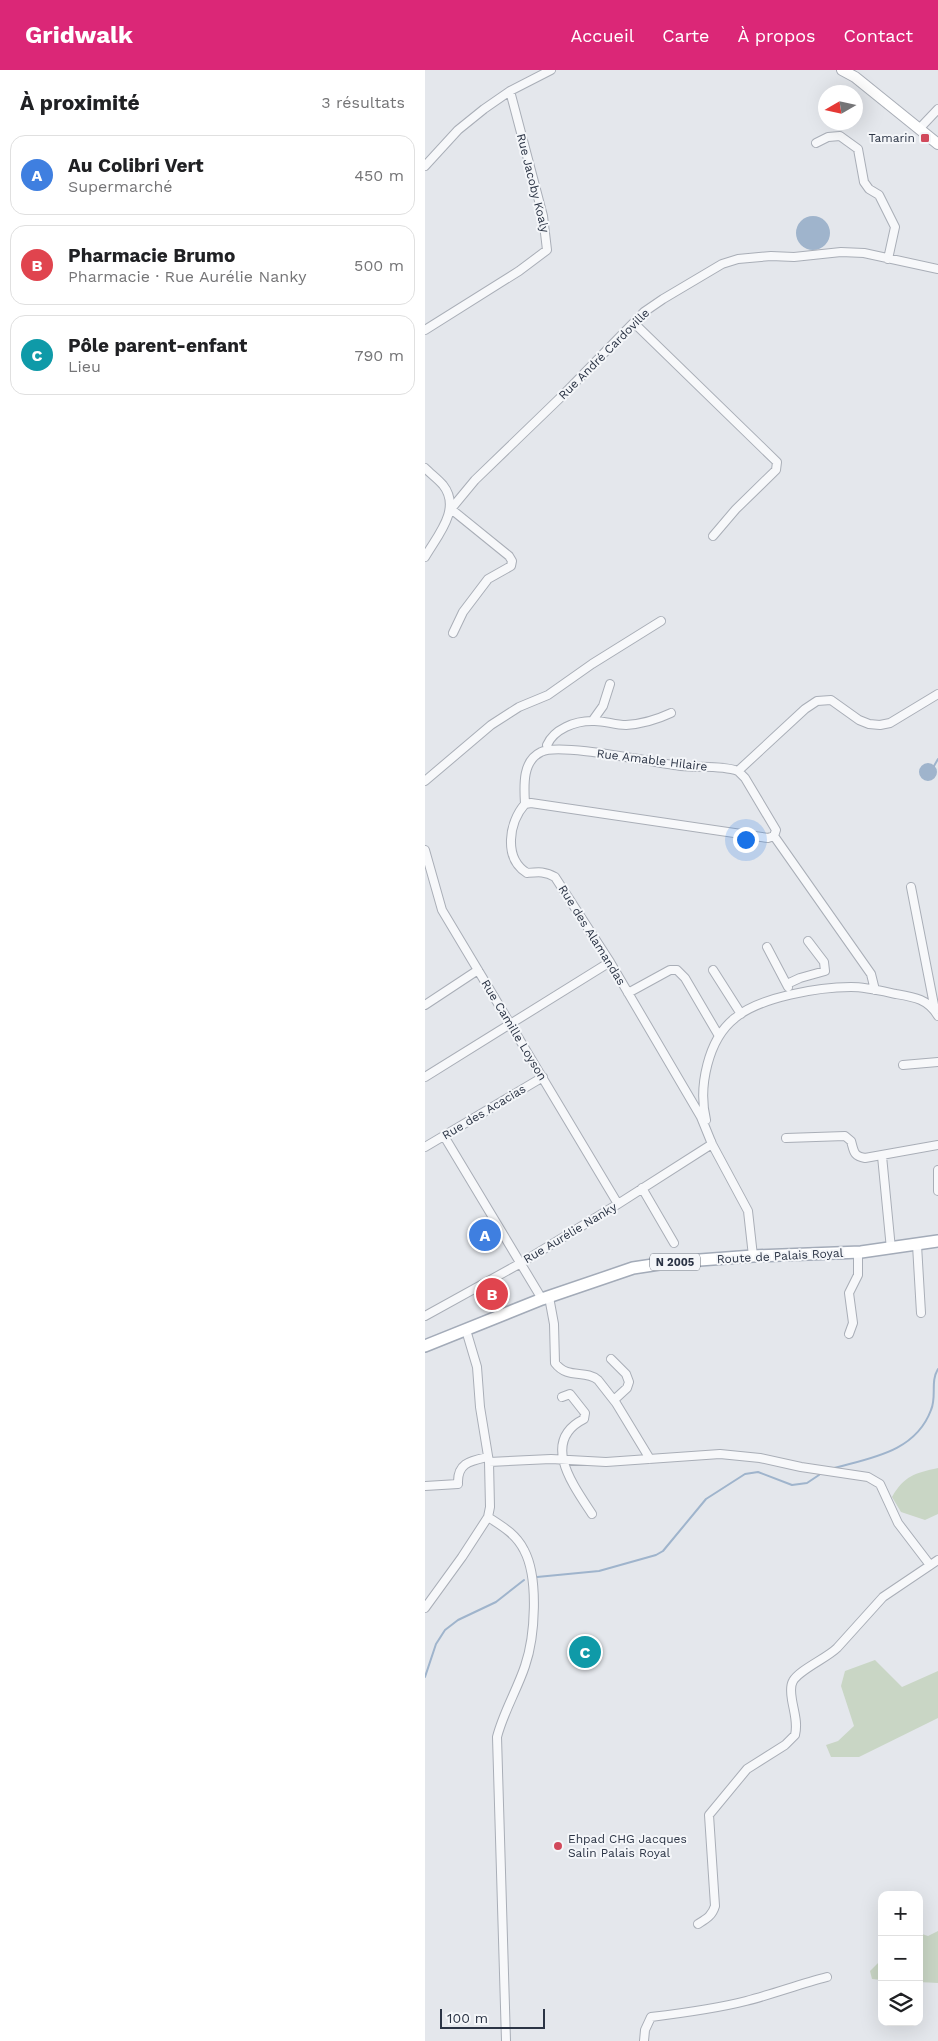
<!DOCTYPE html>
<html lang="fr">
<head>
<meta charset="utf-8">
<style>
  body { margin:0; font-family:"Work Sans",sans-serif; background:#f2f2f2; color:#202124 }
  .controls { position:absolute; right:15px; bottom:15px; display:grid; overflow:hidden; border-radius:10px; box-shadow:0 5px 20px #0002 }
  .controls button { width:45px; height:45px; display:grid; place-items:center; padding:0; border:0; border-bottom:1px solid #e0e0e0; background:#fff; color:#202124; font:25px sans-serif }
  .compass { position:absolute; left:393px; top:15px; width:45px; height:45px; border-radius:50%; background:#fff; box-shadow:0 5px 20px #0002; rotate:261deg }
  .scale { position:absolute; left:15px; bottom:12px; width:105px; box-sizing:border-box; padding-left:5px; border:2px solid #2b3445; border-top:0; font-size:14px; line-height:18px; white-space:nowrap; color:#2b3445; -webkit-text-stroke:4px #f4f6f9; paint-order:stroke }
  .you { position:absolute; left:320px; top:769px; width:18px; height:18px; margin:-12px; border:4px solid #fff; border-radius:50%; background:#1a73e8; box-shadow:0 0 0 8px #1a73e833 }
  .badge { display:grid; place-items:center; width:32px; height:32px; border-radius:50%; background:#db2777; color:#fff; font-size:16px; font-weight:700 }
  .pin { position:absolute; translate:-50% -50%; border:2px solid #fff; box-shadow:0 1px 5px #0006 }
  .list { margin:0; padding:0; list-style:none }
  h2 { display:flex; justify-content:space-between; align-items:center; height:65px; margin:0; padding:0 20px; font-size:21px }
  h2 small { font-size:16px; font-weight:400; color:#757577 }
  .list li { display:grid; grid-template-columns:32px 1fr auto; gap:15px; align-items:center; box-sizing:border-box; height:80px; margin:0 10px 10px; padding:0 10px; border:1px solid #e0e0e0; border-radius:15px }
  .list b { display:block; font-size:19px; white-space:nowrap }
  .list p { margin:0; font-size:16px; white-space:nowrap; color:#757577 }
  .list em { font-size:16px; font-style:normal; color:#757577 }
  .icon { flex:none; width:28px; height:28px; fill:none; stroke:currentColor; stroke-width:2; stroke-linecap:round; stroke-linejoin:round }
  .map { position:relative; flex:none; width:513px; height:1971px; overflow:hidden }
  header { display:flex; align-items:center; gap:30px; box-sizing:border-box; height:70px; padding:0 25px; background:#db2777; color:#fff }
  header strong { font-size:24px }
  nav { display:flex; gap:28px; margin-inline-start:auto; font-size:18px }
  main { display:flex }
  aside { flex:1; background:#fff }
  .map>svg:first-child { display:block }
</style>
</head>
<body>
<header>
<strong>Gridwalk</strong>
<nav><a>Accueil</a><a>Carte</a><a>À propos</a><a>Contact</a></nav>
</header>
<main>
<aside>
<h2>À proximité<small>3 résultats</small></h2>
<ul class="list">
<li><span class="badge" style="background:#3f7fe0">A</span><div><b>Au Colibri Vert</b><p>Supermarché</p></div><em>450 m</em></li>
<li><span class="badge" style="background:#e0444e">B</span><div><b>Pharmacie Brumo</b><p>Pharmacie · Rue Aurélie Nanky</p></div><em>500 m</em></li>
<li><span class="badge" style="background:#0f9aa8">C</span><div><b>Pôle parent-enfant</b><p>Lieu</p></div><em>790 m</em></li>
</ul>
</aside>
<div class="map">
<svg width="513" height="1971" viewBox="0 0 513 1971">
  <rect width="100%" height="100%" fill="#e4e7ec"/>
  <path fill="#c9d6c5" d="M 513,1398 L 513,1444 L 500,1450 L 476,1442 L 467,1427 C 479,1406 490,1403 513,1398 Z
    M 450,1590 L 477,1617 L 513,1601 L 513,1648 L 434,1687 L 406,1687 L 401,1675 L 413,1671 L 429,1656 L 416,1616 L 420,1601 Z
    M 513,1861 L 513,1913 L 494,1912 L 494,1863 L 503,1866 Z
    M 457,1889 L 457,1910 L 447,1909 L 445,1901 Z"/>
  <path fill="#9fb4cc" d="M371 163a17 17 0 1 1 34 0a17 17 0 1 1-34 0Z
    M494 702a9 9 0 1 1 18 0a9 9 0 1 1-18 0Z"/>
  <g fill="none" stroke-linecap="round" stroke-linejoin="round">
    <path stroke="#9fb4cc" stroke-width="2" d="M 509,696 L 513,689
      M 406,1399 C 444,1388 490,1383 506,1340 C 512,1326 505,1312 513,1299
      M 112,1507 L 174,1501 L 231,1485 L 238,1481 L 281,1429 L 320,1404 L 333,1402 L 367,1415 L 382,1413 L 394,1405
      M 0,1607 L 11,1574 L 20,1560 L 33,1550 L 71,1532 L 99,1510"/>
    <g stroke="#a9aeb7" stroke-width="10">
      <path id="minor" d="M 494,59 L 513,39
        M 391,73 L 403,67 L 415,66 L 433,79 L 439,112 L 444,119 L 454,125 L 470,157 L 463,189
        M 0,96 L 33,60 L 59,39 L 85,21 L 126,0
        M 209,253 L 352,392 L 351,400 L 311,439 L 288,466
        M 0,260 L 94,201 L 122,180 L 118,146 L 85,21
        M 0,398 C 6,404 13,409 18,415 C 37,439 12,466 0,487
        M 28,563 L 38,542 L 63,509 L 86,496 L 87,491 L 84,486 L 26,439 L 50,410 L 137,326 L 219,242 L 238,229 L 297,194 L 313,189 L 346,186 L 369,187 L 416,182 L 439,183 L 513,199
        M 168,650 L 178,636 L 185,614
        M 123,679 L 122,675 C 129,659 150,651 167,651 C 178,650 189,655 201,655 C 217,654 231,650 246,643
        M 313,701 L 380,639 L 392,631 L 406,630 L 434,650 L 444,654 L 455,655 L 465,653 L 513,624
        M 0,711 L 66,655 L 94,637 L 123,625 L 167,594 L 236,551
        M 100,734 C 99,716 97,691 116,682 C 134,672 230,693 256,696 C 274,698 296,695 313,701 L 320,708 L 351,760 L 349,766 L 343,768 L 106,733 L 100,734 C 84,752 78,788 102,803 C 113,802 120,801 130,807 L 185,892 L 276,1047 L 287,1074 L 323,1141 L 328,1186
        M 349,766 L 446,904 L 450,920
        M 0,780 L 17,840 L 193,1134
        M 486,817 L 510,940
        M 342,877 L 363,917
        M 288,900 L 316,944
        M 362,914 L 375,908 L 400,901 L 399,892 L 383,871
        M 203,923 L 245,900 L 252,900 L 260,908 L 294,966
        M 0,935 L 53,900
        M 478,995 L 513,992
        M 0,1007 L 185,892
        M 281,1050 C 273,1017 283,969 310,948 C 335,927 394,917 426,917 C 441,917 457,921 471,924 C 489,927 503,929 513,946
        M 19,1066 L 117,1229
        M 361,1068 L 420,1066 L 426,1071 C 429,1081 428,1086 440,1088 L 513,1075
        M 0,1077 L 118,1007
        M 457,1086 L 466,1179
        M 513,1100 L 513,1121
        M 217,1118 L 249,1173
        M 492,1175 L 496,1243
        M 124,1227 L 129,1254 L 130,1293 C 143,1310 160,1299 173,1310 L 191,1333 L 225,1389
        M 0,1246 L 96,1193 L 193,1134 L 287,1074 L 286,1071
        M 424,1264 L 428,1253 L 424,1223 L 433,1205 L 433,1182
        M 186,1289 L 201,1304 L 204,1312 L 202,1318 L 189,1330
        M 137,1327 L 145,1324 L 160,1343 L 159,1349 C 115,1371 148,1415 167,1444
        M 64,1392 L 126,1389 L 181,1392 L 295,1384 L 335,1388 L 376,1397 L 443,1407 L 455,1414 L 473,1453 L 505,1495
        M 0,1416 L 33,1414 C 32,1393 45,1391 63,1387
        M 63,1447 C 77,1456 91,1464 99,1480 C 114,1508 110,1567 100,1596 C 92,1620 78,1643 72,1667 L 81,1971
        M 0,1538 L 37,1487 L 63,1447 L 65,1437 L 64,1392 L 55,1337 L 52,1297 L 41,1260
        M 273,1854 C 281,1849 287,1846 290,1836 L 284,1745 L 322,1699 L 360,1675 L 370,1665 C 373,1653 369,1642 367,1630 C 366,1624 365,1616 368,1611 C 374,1600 402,1588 412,1578 L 458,1527 L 513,1490
        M 219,1971 L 220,1960 L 226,1947 C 258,1943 290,1939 321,1931 C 348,1924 375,1914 402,1907"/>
    </g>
    <g stroke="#a9aeb7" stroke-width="12">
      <path id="secondary" d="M 417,0 L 430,7 L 513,74"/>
    </g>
    <g stroke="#a3abb8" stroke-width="14">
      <path id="primary" d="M 0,1276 L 117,1229 L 208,1198 L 248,1192 L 328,1186 L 436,1182 L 513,1171"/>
    </g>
    <use href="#minor" stroke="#f7f8fa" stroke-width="8"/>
    <use href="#secondary" stroke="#fff" stroke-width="10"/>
    <use href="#primary" stroke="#fff" stroke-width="11"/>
  </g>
  <g fill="#d1495b" stroke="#f4f6f9" stroke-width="2">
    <rect x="495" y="63" width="10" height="10" rx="2.5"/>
    <circle cx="133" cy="1776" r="5"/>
  </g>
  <g text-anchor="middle" stroke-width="4" stroke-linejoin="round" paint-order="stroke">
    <rect fill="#f4f6f9" stroke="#676e7b" stroke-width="1" x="225" y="1183.5" width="50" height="17" rx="4"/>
    <g font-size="11" font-weight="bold" fill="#2b3445">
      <text x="250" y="1196">N 2005</text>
    </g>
    <g font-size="12" fill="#2b3445" stroke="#f4f6f9" text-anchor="end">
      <text x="490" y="72">Tamarin</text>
      <text x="143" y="1773" text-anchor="start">Ehpad CHG Jacques<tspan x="143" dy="14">Salin Palais Royal</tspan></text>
    </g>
    <g font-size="12" fill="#2b3445" stroke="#f4f6f9">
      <text transform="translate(108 113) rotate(76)" y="4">Rue Jacoby Koaly</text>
      <text transform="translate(179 284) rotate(-45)" y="4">Rue André Cardoville</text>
      <text transform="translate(227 690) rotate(7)" y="4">Rue Amable Hilaire</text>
      <text transform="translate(167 865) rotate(58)" y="4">Rue des Alamandas</text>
      <text transform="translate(89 960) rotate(59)" y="4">Rue Camille Loyson</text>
      <text transform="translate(59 1042) rotate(-31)" y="4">Rue des Acacias</text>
      <text transform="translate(145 1163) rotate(-31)" y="4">Rue Aurélie Nanky</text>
      <text transform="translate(355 1186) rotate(-3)" y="4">Route de Palais Royal</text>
    </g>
  </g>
</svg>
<div class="controls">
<button>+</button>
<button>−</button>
<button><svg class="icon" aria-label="layers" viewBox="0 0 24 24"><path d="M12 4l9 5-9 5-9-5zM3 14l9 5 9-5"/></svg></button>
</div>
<svg class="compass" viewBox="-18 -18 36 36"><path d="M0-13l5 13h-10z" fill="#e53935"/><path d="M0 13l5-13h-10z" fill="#757577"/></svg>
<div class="scale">100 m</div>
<div class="you"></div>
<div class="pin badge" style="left:60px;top:1165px;background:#3f7fe0">A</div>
<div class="pin badge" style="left:67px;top:1224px;background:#e0444e">B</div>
<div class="pin badge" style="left:160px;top:1582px;background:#0f9aa8">C</div>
</div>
</main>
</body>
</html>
